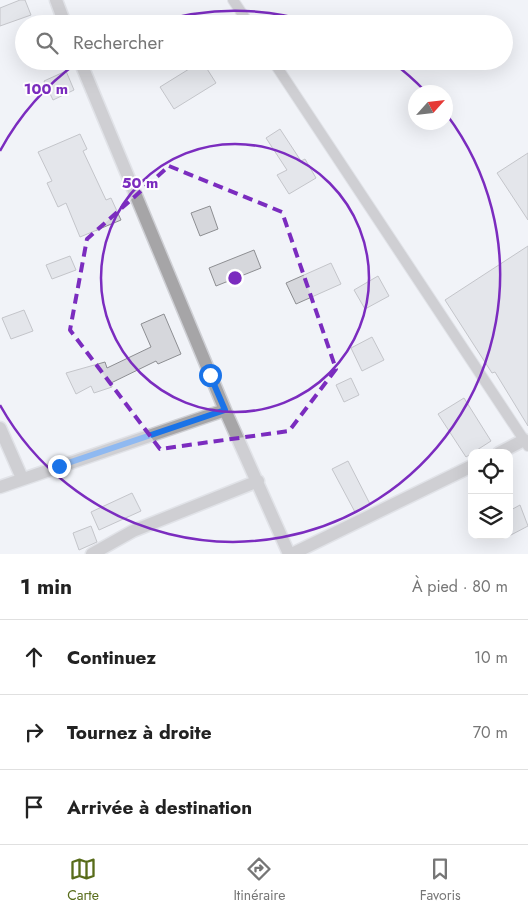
<!DOCTYPE html>
<html lang="fr">
<head>
<meta charset="utf-8">
<style>
  body { margin:0; font-family:Jost,sans-serif; background:#f6f6f6; color:#222 }
  .controls { position:absolute; right:15px; bottom:15px; display:grid; overflow:hidden; border-radius:10px; box-shadow:0 5px 20px #0002 }
  .controls button { width:45px; height:45px; display:grid; place-items:center; padding:0; border:0; border-bottom:1px solid #e0e0e0; background:#fff; color:#222; font:25px sans-serif }
  .compass { position:absolute; left:408px; top:85px; width:45px; height:45px; border-radius:50%; background:#fff; box-shadow:0 5px 20px #0002; rotate:63deg }
  .stop { position:absolute; width:15px; height:15px; margin:-11px; border:4px solid #1a73e8; border-radius:50%; background:#fff }
  .stop.end { background:#1a73e8; border-color:#fff; box-shadow:0 1px 5px #0008 }
  .list { margin:0; padding:0; list-style:none }
  h2 { display:flex; justify-content:space-between; align-items:center; height:65px; margin:0; padding:0 20px; font-size:21px }
  h2 small { font-size:16px; font-weight:400; color:#767676 }
  .list li { display:grid; grid-template-columns:32px 1fr auto; gap:15px; align-items:center; box-sizing:border-box; height:75px; padding:0 20px; border-top:1px solid #e0e0e0 }
  .list b { display:block; font-size:19px; white-space:nowrap }
  .list em { font-size:16px; font-style:normal; color:#767676 }
  .icon { flex:none; width:28px; height:28px; fill:none; stroke:currentColor; stroke-width:2; stroke-linecap:round; stroke-linejoin:round }
  .map { position:relative; flex:none; width:528px; height:554px; overflow:hidden }
  .search { position:absolute; background:#fff; box-shadow:0 5px 20px #0002; left:15px; right:15px; top:15px; height:55px; display:flex; align-items:center; gap:12px; box-sizing:border-box; padding:0 18px; border-radius:28px; color:#767676; font-size:19px }
  .sheet { height:290px; background:#fff }
  nav { display:flex; justify-content:space-around; align-items:center; box-sizing:border-box; height:70px; border-top:1px solid #e0e0e0; background:#fff; font-size:14px; color:#767676 }
  nav a { display:grid; justify-items:center; gap:2px }
  nav .on { color:#586c1a }
  .map>svg:first-child { display:block }
</style>
</head>
<body>
<div class="map">
<svg width="528" height="554" viewBox="0 0 528 554">
  <rect width="100%" height="100%" fill="#f1f3f8"/>
  <path fill="#d6d7dc" stroke="#8d8e92" d="M 20,0 L 25,0 L 31,15 L 0,26 L 0,8 Z
    M 202,61 L 216,83 L 174,109 L 160,87 Z
    M 66,71 L 74,90 L 53,100 L 44,81 Z
    M 280,129 L 301,161 L 305,159 L 316,178 L 289,194 L 277,175 L 287,170 L 266,138 Z
    M 80,134 L 87,149 L 83,151 L 106,200 L 111,198 L 121,220 L 80,237 L 66,203 L 58,207 L 47,183 L 52,181 L 38,152 Z
    M 528,153 L 528,220 L 497,173 Z
    M 210,206 L 218,229 L 200,236 L 191,213 Z
    M 528,246 L 528,426 L 495,372 L 492,373 L 445,300 Z
    M 254,250 L 261,268 L 216,286 L 209,268 Z
    M 70,256 L 76,270 L 52,279 L 46,265 Z
    M 331,263 L 341,284 L 296,304 L 286,283 Z
    M 378,276 L 389,296 L 365,309 L 354,290 Z
    M 24,310 L 33,331 L 11,339 L 2,318 Z
    M 164,314 L 181,354 L 158,364 L 156,361 L 111,383 L 112,387 L 94,393 L 91,386 L 76,394 L 66,373 L 105,362 L 107,368 L 151,347 L 141,324 Z
    M 372,337 L 384,360 L 362,371 L 351,348 Z
    M 351,378 L 359,395 L 344,402 L 336,385 Z
    M 464,398 L 491,441 L 466,457 L 438,414 Z
    M 348,461 L 370,504 L 355,512 L 332,469 Z
    M 132,493 L 141,511 L 99,530 L 91,512 Z
    M 520,505 L 528,526 L 509,536 L 509,511 Z
    M 91,526 L 97,542 L 79,550 L 73,533 Z"/>
  <g fill="none" stroke-linecap="round" stroke-linejoin="round">
    <g stroke="#cfd0d5" stroke-width="12">
      <path id="lane" d="M 233,0 L 249,24
        M 273,61 L 528,446"/>
    </g>
    <g stroke="#cfd0d5" stroke-width="15">
      <path id="street" d="M 56,0 L 65,24
        M 80,61 L 225,410 L 289,554
        M 0,428 L 22,478
        M 499,453 L 524,440
        M 0,487 L 225,410
        M 92,554 L 133,531 L 258,481
        M 292,554 L 472,466"/>
    </g>
    <use href="#lane" stroke="#a6a5a7" stroke-width="10"/>
    <use href="#street" stroke="#a6a5a7" stroke-width="12"/>
  </g>
  <g fill="none" stroke-linecap="round" stroke-linejoin="round">
    <path stroke="#1a73e8" stroke-width="6" d="M 59,466 L 225,410 L 210,375"/>
  </g>
  <path d="M0 0H528V554H0ZM 169,166 L 282,212 L 336,369 L 289,431 L 160,449 L 70,330 L 87,239 Z" fill="#f1f3f8" fill-opacity=".55" fill-rule="evenodd"/>
  <path fill="none" stroke="#7b2cbf" stroke-width="4" stroke-dasharray="10 6" stroke-linejoin="round" d="M 169,166 L 282,212 L 336,369 L 289,431 L 160,449 L 70,330 L 87,239 Z"/>
  <g fill="none" stroke="#7b2cbf" stroke-width="2.5">
    <circle cx="235" cy="278" r="134"/>
    <path d="M0 151A267 267 0 0 1 78 62M155 23A267 267 0 0 1 315 23M392 62A267 267 0 0 1 425 91M447 115A267 267 0 1 1 0 405"/>
  </g>
  <circle cx="235" cy="278" r="8" fill="#7b2cbf" stroke="#fff" stroke-width="2.5"/>
  <g font-size="15" text-anchor="middle" font-weight="bold" fill="#7b2cbf" stroke="#fff" stroke-width="4" stroke-linejoin="round" paint-order="stroke">
    <text x="46" y="94">100 m</text>
    <text x="140" y="188">50 m</text>
  </g>
</svg>
<div class="controls">
<button><svg class="icon" aria-label="locate" viewBox="0 0 24 24"><circle cx="12" cy="12" r="6"/><path d="M12 2v4M12 18v4M2 12h4M18 12h4"/></svg></button>
<button><svg class="icon" aria-label="layers" viewBox="0 0 24 24"><path d="M12 4l9 5-9 5-9-5zM3 14l9 5 9-5"/></svg></button>
</div>
<svg class="compass" viewBox="-18 -18 36 36"><path d="M0-13l5 13h-10z" fill="#e53935"/><path d="M0 13l5-13h-10z" fill="#767676"/></svg>
<div class="stop" style="left:210px;top:375px"></div>
<div class="stop end" style="left:59px;top:466px"></div>
<div class="search"><svg class="icon" aria-label="search" viewBox="0 0 24 24"><circle cx="10" cy="10" r="6"/><path d="M15 15l6 6"/></svg>Rechercher</div>
</div>
<section class="sheet">
<h2>1 min<small>À pied · 80 m</small></h2>
<ul class="list">
<li><svg class="icon" aria-label="ahead" viewBox="0 0 24 24"><path d="M12 20V5M6 11l6-6 6 6"/></svg><div><b>Continuez</b></div><em>10 m</em></li>
<li><svg class="icon" aria-label="right" viewBox="0 0 24 24"><path d="M7 20v-9h11M14 6l5 5-5 5"/></svg><div><b>Tournez à droite</b></div><em>70 m</em></li>
<li><svg class="icon" aria-label="arrive" viewBox="0 0 24 24"><path d="M6 21V4h12l-3 4 3 4H6"/></svg><div><b>Arrivée à destination</b></div></li>
</ul>
</section>
<nav>
<a class="on"><svg class="icon" aria-label="map" viewBox="0 0 24 24"><path d="M3 6l6-2 6 2 6-2v14l-6 2-6-2-6 2zM9 4v14M15 6v14"/></svg>Carte</a>
<a><svg class="icon" aria-label="directions" viewBox="0 0 24 24"><path d="M12 3l9 9-9 9-9-9zM9 14v-3h6M13 9l2 2-2 2"/></svg>Itinéraire</a>
<a><svg class="icon" aria-label="saved" viewBox="0 0 24 24"><path d="M7 4h10v16l-5-4-5 4z"/></svg>Favoris</a>
</nav>
</body>
</html>
